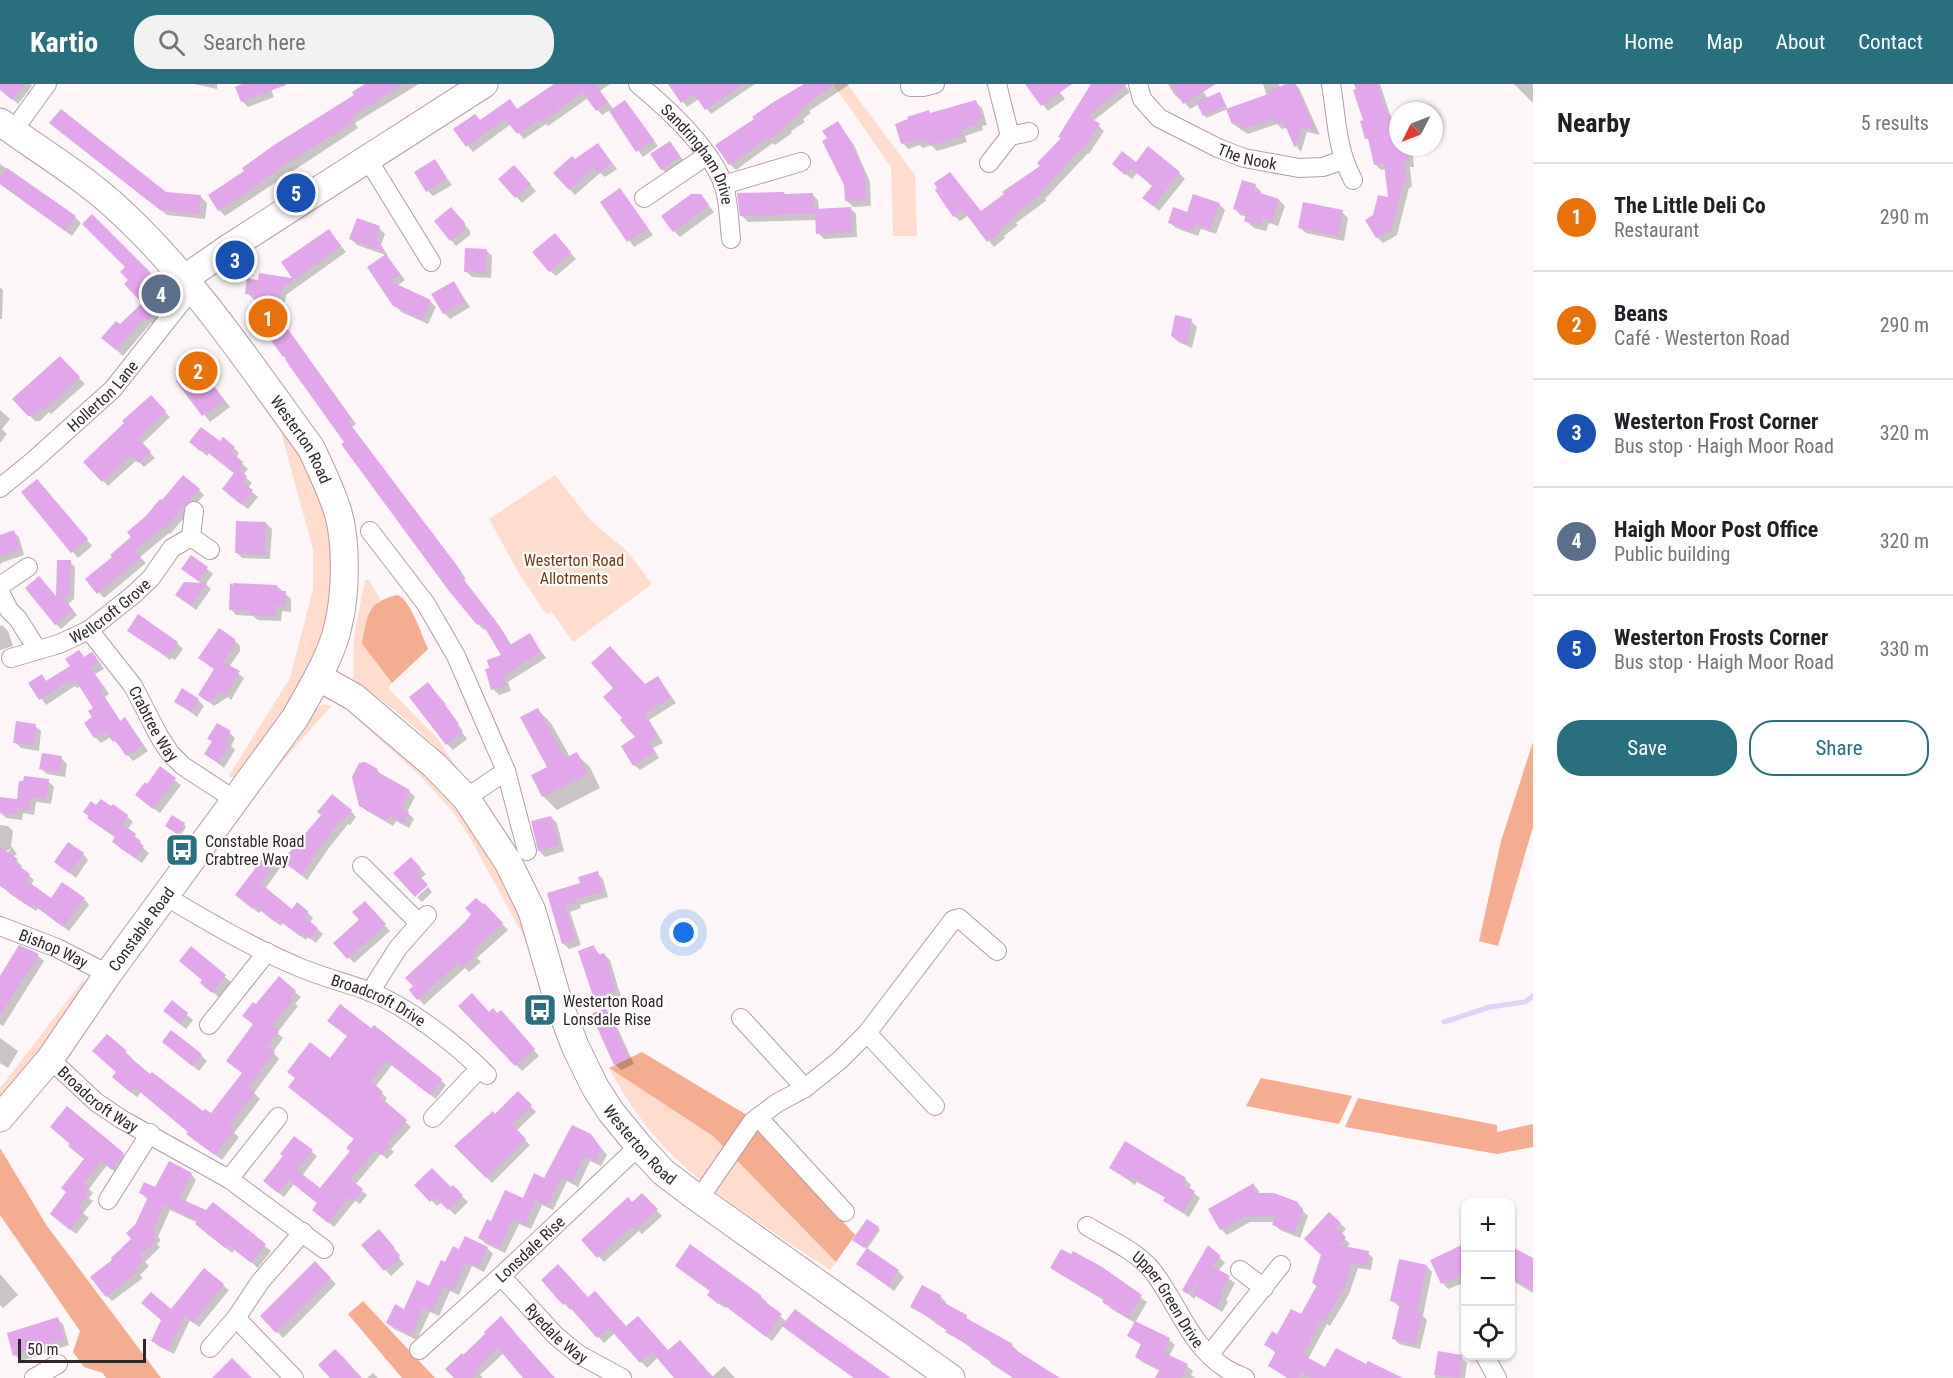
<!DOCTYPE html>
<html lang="en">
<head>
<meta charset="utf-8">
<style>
  body { margin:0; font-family:"Roboto Condensed",sans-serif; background:#f2f2f2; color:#202124 }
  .controls { position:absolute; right:18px; bottom:18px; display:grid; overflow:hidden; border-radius:12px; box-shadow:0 2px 4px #0004 }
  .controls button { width:54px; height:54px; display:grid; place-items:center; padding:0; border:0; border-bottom:2px solid #e0e0e0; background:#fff; color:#202124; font:30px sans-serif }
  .compass { position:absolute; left:1389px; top:18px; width:54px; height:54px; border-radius:50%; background:#fff; box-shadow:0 2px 4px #0004; rotate:228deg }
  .scale { position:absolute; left:18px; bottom:15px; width:128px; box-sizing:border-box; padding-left:6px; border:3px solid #30272b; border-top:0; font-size:16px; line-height:21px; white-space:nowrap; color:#30272b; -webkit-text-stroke:4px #fff; paint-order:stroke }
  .you { position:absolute; left:684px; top:849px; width:21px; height:21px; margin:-15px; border:4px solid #fff; border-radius:50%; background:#1a73e8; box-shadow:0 0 0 9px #1a73e833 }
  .badge { display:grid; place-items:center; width:39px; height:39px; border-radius:50%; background:#2a6f7e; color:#fff; font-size:20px; font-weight:700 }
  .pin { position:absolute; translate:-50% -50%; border:3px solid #fff; box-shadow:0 2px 6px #0006 }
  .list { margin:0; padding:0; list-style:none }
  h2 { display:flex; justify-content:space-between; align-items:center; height:78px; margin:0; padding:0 24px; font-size:26px }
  h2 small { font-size:20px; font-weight:400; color:#757577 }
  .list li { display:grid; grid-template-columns:39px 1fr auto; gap:18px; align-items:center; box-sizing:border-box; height:108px; padding:0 24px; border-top:2px solid #e0e0e0 }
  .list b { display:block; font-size:22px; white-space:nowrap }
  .list p { margin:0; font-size:20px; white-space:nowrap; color:#757577 }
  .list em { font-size:20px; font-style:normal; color:#757577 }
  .actions { display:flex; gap:12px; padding:18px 24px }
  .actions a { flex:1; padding:14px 0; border:2px solid #2a6f7e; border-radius:24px; text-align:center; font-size:21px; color:#2a6f7e }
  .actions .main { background:#2a6f7e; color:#fff }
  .icon { flex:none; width:33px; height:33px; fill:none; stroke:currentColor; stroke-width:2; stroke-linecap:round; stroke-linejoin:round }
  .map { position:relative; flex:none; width:1533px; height:1294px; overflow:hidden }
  header { display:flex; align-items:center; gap:36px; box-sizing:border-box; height:84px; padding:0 30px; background:#2a6f7e; color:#fff }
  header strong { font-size:28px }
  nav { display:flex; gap:33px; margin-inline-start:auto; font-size:21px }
  .search { width:420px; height:54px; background:#f2f2f2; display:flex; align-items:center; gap:15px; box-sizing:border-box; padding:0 21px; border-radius:24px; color:#757577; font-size:22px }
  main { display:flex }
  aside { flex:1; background:#fff }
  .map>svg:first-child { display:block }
</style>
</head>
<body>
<header>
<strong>Kartio</strong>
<div class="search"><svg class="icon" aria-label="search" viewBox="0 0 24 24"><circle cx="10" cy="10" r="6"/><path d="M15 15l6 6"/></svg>Search here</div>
<nav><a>Home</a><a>Map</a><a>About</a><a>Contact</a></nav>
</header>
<main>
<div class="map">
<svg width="1533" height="1294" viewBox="0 0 1533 1294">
  <rect width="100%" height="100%" fill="#fcf6f8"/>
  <path fill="#fedcce" d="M 833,0 L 847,0 L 915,91 L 917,152 L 893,152 L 891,83 Z
    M 279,341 L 307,384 L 321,411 L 331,452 L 331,524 L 321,562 L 292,617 L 240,690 L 234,693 L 228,693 L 290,594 L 313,505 L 313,465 Z
    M 555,391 L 591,437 L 627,467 L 652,500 L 573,558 L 552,528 L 546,530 L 520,491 L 489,435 Z
    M 365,496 L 369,496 L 380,515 L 368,528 L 362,561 L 392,599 L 388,604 L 438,655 L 456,683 C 427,653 390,618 353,599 L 354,552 Z
    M 325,620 L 331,622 L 236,731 L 312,625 Z
    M 346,625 L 386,653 L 451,716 L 500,788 L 518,829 L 530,864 L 469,752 L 454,729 L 423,695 Z
    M 84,895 L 84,905 L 80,914 L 0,1018 L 0,1004 Z
    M 609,984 L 713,1052 L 836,1178 L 830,1186 C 776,1149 713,1112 667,1066 C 644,1042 625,1014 609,984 Z"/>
  <path fill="#f4ad91" d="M 397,511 C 410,514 422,552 428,565 L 392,599 L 362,560 C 368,531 365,519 397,511 Z
    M 1533,658 L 1533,743 L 1498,862 L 1479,857 L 1501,757 Z
    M 642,968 L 745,1030 L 855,1151 L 836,1178 L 713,1052 L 609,984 Z
    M 1261,994 L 1352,1012 L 1339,1040 L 1246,1022 Z
    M 1358,1014 L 1497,1041 L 1497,1048 L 1533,1040 L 1533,1063 L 1497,1070 L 1345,1043 Z
    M 0,1064 L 47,1142 L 161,1294 L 106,1294 L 103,1289 L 84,1283 L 73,1268 L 80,1247 L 0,1131 Z
    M 363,1217 L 435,1294 L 402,1294 L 348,1230 Z"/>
  <path fill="#0003" d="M 0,0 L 30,0 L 32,2 L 18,20 L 0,5 Z
    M 194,0 L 217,0 L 217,5 Z
    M 246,0 L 269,0 L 274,13 L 248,23 L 243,18 L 237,4 Z
    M 367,0 L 419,0 L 355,39 L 358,44 L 225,132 L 219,126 Z
    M 557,0 L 610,0 L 600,7 L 614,26 L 625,18 L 658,62 L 643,73 L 610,26 L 602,31 L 588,14 L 548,42 L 546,40 L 524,55 L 511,40 L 473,68 L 455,46 L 480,37 L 510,17 L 518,26 Z
    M 670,0 L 755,0 L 711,30 L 699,15 L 687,23 Z
    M 805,0 L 850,0 L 809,27 L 811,29 L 803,35 L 805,38 L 791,47 L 792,49 L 775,61 L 773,59 L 736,86 L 730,80 Z
    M 1026,0 L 1054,0 L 1065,15 L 1048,27 Z
    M 1093,0 L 1124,0 L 1130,8 L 1093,37 L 1104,47 L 1089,70 L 1088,69 L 1045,115 L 1047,116 L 1016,139 L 1018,141 L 1004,152 L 1005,154 L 994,163 L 969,131 L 960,137 L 954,132 L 937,106 L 982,128 L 1042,82 L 1062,54 L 1060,52 Z
    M 1168,0 L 1199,0 L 1208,15 L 1219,9 L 1228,25 L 1206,34 L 1199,20 L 1190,25 L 1181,14 L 1179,15 L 1174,10 Z
    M 1263,0 L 1279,0 L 1280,4 L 1295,0 L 1299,4 L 1320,51 L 1307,48 L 1301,68 L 1297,63 L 1288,43 L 1282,45 L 1277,40 L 1248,50 L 1233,40 L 1228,26 L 1267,12 Z
    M 1356,0 L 1380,0 L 1391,33 L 1395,37 L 1398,48 L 1398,63 L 1402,63 L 1403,66 L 1407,65 L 1413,71 L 1414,83 L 1410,83 L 1412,103 L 1409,104 L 1397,151 L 1383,159 L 1377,153 L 1374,132 L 1389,115 L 1386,85 L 1381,86 L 1375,80 L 1371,58 L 1366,54 L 1365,37 Z
    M 1514,0 L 1533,0 L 1533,19 Z
    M 976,18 L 982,24 L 987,41 L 982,42 L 983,46 L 965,52 L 967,58 L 937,67 L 931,61 L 923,64 L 920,61 L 908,65 L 903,59 L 931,30 Z
    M 838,39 L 854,61 L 870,98 L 871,122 L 853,123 L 847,117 L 846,101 L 829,55 Z
    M 57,45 L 166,109 L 201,113 L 207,119 L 205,135 L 167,131 Z
    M 669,59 L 685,78 L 668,91 L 662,85 Z
    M 598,61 L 617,85 L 605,93 L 600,89 L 575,111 L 555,89 Z
    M 434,77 L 452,101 L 433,112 L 428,107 Z
    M 0,80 L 75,133 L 81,139 L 72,152 L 0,100 Z
    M 1136,80 L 1179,89 L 1185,95 L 1159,127 L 1150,119 L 1153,102 L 1137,89 L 1132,95 L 1120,86 Z
    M 520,89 L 536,107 L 522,119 L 500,95 Z
    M 1255,102 L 1261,107 L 1260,111 L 1279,116 L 1285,122 L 1278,142 L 1269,139 L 1266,147 L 1254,144 L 1245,136 L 1247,133 L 1240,131 L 1235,125 Z
    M 620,106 L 653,151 L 634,163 L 602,118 Z
    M 812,110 L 818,116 L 819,126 L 850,124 L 856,130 L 857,153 L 824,155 L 818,149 L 817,136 L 748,138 L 742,132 Z
    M 706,118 L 714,128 L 680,153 L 674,147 Z
    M 1219,120 L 1225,126 L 1216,150 L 1201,145 L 1198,152 L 1176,144 L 1170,139 L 1188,130 Z
    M 1342,128 L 1348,134 L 1344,157 L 1306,149 L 1300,144 Z
    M 457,131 L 470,147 L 470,151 L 456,162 L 451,156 Z
    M 92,132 L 178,219 L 155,243 L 151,239 L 123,272 L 110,260 L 120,242 L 144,219 L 130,196 L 127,183 Z
    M 379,144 L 385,150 L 381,161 L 388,172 L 357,161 L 351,155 Z
    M 329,147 L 346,168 L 286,211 L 284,226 L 262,223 L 247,209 L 259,198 L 260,191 L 295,196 L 283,179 Z
    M 560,157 L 576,175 L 556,192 L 550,187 Z
    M 486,166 L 492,172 L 491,194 L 472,193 L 466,187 Z
    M 386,171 L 405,196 L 397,202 L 430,217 L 436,223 L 428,240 L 401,228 L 369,183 Z
    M 454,199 L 470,223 L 450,235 L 444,229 Z
    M 0,203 L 3,206 L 2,235 L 0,235 Z
    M 278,232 L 356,340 L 352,343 L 460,486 L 466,495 L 464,496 L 501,544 L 512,562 L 529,551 L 546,574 L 508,598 L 511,607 L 499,611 L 493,605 L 503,572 L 487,544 L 484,546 L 478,540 L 284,272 Z
    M 1191,237 L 1197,243 L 1192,264 L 1178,258 L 1172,252 Z
    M 193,269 L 214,295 L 210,297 L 230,323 L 210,338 L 178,297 L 183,293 Z
    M 59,274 L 85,300 L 51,330 L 49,328 L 40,337 L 35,337 L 14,315 Z
    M 151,313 L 170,333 L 142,360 L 155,374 L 144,383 L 137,376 L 108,402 L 85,378 Z
    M 0,326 L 10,335 L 2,345 L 7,350 L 0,359 Z
    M 220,359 L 234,364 L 239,369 L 236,374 L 248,385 L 243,391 L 252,399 L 248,404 L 258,413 L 248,425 L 229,411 L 235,390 L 209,369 L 207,372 L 197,364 Z
    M 43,403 L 92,462 L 78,474 L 23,408 Z
    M 199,406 L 204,411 L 170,450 L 169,449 L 140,473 L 146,479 L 104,514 L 87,495 Z
    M 266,439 L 272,445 L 270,475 L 242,474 L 236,468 Z
    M 14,448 L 19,453 L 24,471 L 1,479 L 0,482 L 0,452 Z
    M 70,478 L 75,483 L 74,515 L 68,520 L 77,531 L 61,545 L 56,540 L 57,515 Z
    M 183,485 L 207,485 L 213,490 L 206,500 L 211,505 L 196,526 L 177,511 L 202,500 Z
    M 277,502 L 291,515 L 291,528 L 282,527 L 281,537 L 258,536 L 253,532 L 236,531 L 231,525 Z
    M 2,541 L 8,547 L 13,562 L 0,566 L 0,542 Z
    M 129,546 L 177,559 L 183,565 L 175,576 L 172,574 L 170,576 Z
    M 234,556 L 240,562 L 240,567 L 229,583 L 244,594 L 231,616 L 228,613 L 214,622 L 200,611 L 215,586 L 200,574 Z
    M 79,568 L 85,574 L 98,576 L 104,585 L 95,590 L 109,610 L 105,613 L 121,638 L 125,635 L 130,641 L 148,667 L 133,677 L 111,653 L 101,659 L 95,653 L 95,624 L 81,602 L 77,604 L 75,602 L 46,621 L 30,599 L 42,592 L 47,598 L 72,582 Z
    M 658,594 L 676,619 L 649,636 L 663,659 L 653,664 L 659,674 L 640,686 L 634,681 L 645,602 Z
    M 428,600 L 446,620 L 444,622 L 463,647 L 462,648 L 467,655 L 453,666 L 447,660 Z
    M 198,616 L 204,622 L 197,633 L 176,617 Z
    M 538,626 L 551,639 L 570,673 L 576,670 L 590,683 L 600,704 L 557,726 L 543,712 L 533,692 L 550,684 Z
    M 35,642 L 41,647 L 39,667 L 21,664 L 15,658 Z
    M 230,649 L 235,654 L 231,662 L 235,666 L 224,684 L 206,670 L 213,658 L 209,654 Z
    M 61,674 L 67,680 L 65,693 L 47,690 L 41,685 Z
    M 160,685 L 181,701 L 160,729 L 143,717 Z
    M 377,686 L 382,692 L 409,707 L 415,713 L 407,728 L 414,735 L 409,744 L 396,737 L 393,742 L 367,727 L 361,721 L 353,693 Z
    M 48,697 L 54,703 L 51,720 L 36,718 L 34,731 L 23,729 L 22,736 L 6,734 L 0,728 Z
    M 97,723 L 127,732 L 133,738 L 127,746 L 141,757 L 139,760 L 149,769 L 142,779 L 120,764 L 114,758 L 116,754 L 95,739 Z
    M 351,727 L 356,733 L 350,741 L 348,740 L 328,765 L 307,796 L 284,777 Z
    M 551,733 L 557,739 L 564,767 L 545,773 L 539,767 L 533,738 Z
    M 184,740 L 186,743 L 180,752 L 169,744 Z
    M 0,741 L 8,742 L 13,747 L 11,762 L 17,770 L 13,773 L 22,782 L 20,784 L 34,796 L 31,801 L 51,816 L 84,815 L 89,821 L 69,847 L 38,824 L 36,827 L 10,810 L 0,797 L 0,780 L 11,764 L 2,770 L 0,767 Z
    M 83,770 L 88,776 L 76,794 L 56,778 Z
    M 411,775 L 426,790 L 420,795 L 415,811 Z
    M 275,779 L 280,784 L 265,805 L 292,827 L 308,829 L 313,834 L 310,839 L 323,850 L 316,859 L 308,853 L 306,856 L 283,839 L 281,842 L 261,827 L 259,829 L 242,816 Z
    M 597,789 L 603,795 L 608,813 L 580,821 L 581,824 L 570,828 L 581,861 L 569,865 L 563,859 L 548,810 L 581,800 Z
    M 428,803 L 432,808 L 422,818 L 417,813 Z
    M 484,821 L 508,846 L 477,874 L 481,878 L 469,888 L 465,884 L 424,921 L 411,907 Z
    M 370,825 L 390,847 L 354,879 L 335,859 Z
    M 20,863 L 38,872 L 44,877 L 3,942 L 0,940 L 0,895 Z
    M 594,863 L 600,871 L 604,870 L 610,876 L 621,913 L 602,920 L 596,914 Z
    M 191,865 L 231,898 L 219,913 L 207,904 Z
    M 295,908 L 301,913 L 295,920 L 298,922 L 277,949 L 283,954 L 273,968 L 279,975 L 254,1009 L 260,1015 L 234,1049 L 239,1053 L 222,1076 L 194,1056 L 189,1049 L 141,1008 L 137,1013 L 119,999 L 108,952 L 132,974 L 130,976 L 203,1029 L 211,1031 L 243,990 L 228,977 L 255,941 L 256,922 Z
    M 172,918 L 193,936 L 186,945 L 171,933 Z
    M 460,922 L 507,934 L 539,972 L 522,987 Z
    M 606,926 L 612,932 L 634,980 L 621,986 L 615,980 Z
    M 348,953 L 441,996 L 446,1001 L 436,1015 L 392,981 L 375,1003 L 387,1014 L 384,1018 L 411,1043 L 391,1065 L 394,1068 L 387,1075 L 381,1070 L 355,1101 L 367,1111 L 360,1120 L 355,1117 L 334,1143 L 319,1131 L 319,1120 L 294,1100 L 284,1113 L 270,1102 L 294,1054 L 317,1072 L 302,1092 L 320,1107 L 352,1068 L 355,1056 L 290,1003 L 330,976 Z
    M 0,954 L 18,967 L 8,984 L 0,979 Z
    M 170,963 L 201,971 L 207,977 L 199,987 Z
    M 518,1009 L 536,1028 L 516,1047 L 530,1061 L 492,1099 L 456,1062 L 495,1032 Z
    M 596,1058 L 607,1071 L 601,1082 L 590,1077 L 578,1103 L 567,1097 L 553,1126 L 542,1121 L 531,1145 L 519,1140 L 505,1169 L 486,1160 L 480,1154 L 492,1139 Z
    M 123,1070 L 129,1076 L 118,1090 L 107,1081 L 89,1105 L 93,1109 L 89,1114 L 93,1117 L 83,1129 L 89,1134 L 76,1150 L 57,1135 L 68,1109 L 86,1075 Z
    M 1111,1084 L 1185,1095 L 1191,1101 L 1189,1105 L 1200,1114 L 1189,1133 L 1171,1122 L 1165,1116 L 1166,1114 L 1137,1098 L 1135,1101 Z
    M 191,1090 L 196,1096 L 185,1118 L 206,1128 L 213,1120 L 271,1167 L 258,1184 L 235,1165 L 232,1169 L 203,1146 L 198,1139 L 170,1126 L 158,1153 L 161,1156 L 157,1160 L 160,1163 L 145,1178 L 149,1182 L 140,1191 L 143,1194 L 112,1217 L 107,1212 L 115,1176 L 133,1155 L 136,1142 L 148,1116 L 141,1109 L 155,1105 Z
    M 416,1101 L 451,1105 L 453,1103 L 468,1118 L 455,1131 L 442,1118 L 437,1122 Z
    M 1254,1101 L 1259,1107 L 1259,1110 L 1298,1119 L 1303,1125 L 1303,1127 L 1308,1132 L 1300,1154 L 1280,1146 L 1274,1140 L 1275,1138 L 1250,1138 L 1227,1151 L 1221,1145 Z
    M 642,1111 L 662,1132 L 642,1150 L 639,1147 L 604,1178 L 583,1156 Z
    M 1330,1130 L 1346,1145 L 1341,1151 L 1350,1160 L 1346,1164 L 1368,1169 L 1373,1174 L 1371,1186 L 1358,1184 L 1349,1210 L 1330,1242 L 1327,1240 L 1308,1275 L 1325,1287 L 1367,1282 L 1397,1294 L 1287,1294 L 1269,1282 L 1276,1269 L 1266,1261 L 1302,1232 L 1317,1203 L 1313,1199 L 1323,1170 Z
    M 878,1144 L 880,1146 L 867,1165 L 857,1158 Z
    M 384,1153 L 400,1171 L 398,1173 L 404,1180 L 391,1192 L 363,1161 Z
    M 1466,1160 L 1466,1198 L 1448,1205 L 1443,1199 L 1432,1176 Z
    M 1209,1163 L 1225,1179 L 1218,1187 L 1235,1199 L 1226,1216 L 1228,1218 L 1222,1228 L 1196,1212 L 1194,1215 L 1184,1206 Z
    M 487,1164 L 493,1170 L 484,1188 L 472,1182 L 459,1211 L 450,1207 L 439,1232 L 430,1228 L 417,1256 L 394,1245 L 388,1239 L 430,1204 L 446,1180 L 459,1167 Z
    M 1510,1164 L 1533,1176 L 1533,1209 L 1510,1195 Z
    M 315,1179 L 336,1200 L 283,1254 L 262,1232 Z
    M 677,1182 L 761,1213 L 767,1218 L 765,1220 L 787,1238 L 890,1294 L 856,1294 L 784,1241 L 772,1257 L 726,1222 L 725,1224 L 715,1217 L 711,1208 Z
    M 1427,1182 L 1432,1188 L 1423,1232 L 1427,1236 L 1420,1265 L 1399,1260 L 1393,1254 L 1400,1223 L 1391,1216 Z
    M 1052,1184 L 1119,1198 L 1147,1218 L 1135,1239 L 1110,1224 L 1105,1217 L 1058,1189 Z
    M 864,1185 L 898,1187 L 904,1193 L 894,1207 Z
    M 204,1186 L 229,1206 L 199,1243 L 190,1236 L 174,1270 L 158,1262 L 153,1257 L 171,1227 Z
    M 0,1190 L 18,1211 L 3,1224 L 0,1221 Z
    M 543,1196 L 588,1215 L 626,1244 L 712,1293 L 724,1282 L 735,1294 L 677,1294 L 658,1273 L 647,1284 L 615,1249 L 604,1259 L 572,1224 L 570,1226 Z
    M 940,1212 L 946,1218 L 945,1221 L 966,1233 L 972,1239 L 1012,1261 L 1018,1267 L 1017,1269 L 1057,1294 L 1013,1294 L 912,1222 Z
    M 57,1235 L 63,1240 L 69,1261 L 21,1277 L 15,1271 Z
    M 1136,1239 L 1169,1256 L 1175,1261 L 1169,1272 L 1187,1282 L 1193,1287 L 1191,1291 L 1196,1294 L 1157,1294 L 1160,1287 L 1142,1278 L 1137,1273 L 1142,1261 L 1129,1252 Z
    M 487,1250 L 554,1294 L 526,1294 L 504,1269 L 480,1291 L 483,1294 L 456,1294 L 463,1273 Z
    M 1439,1269 L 1461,1273 L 1467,1279 L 1465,1294 L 1435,1294 Z
    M 373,1289 L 378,1294 L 367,1294 Z"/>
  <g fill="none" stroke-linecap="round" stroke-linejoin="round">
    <path stroke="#dcd5f6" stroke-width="5" d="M 1444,938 L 1490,923 L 1525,918 L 1533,912"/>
  </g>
  <path fill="#e2a6eb" d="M 0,0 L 25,0 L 12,16 L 0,6 Z
    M 242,0 L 286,0 L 286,1 L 241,18 L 235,3 Z
    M 365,0 L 403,0 L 351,33 L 354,38 L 284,81 L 255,103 L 218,127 L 208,111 L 244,87 L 242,84 L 274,61 L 354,11 L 352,8 Z
    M 554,0 L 595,0 L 608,18 L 596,27 L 582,8 L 542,38 L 540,35 L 517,50 L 505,35 L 466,63 L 453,45 L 475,30 L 480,36 L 510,15 L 517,25 Z
    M 668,0 L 743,0 L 705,26 L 694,10 L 681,19 Z
    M 804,0 L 835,0 L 805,21 L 806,23 L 798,28 L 800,31 L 786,40 L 787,42 L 768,56 L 767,54 L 729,81 L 715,61 L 754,35 L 752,33 L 772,19 Z
    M 1025,0 L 1072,0 L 1041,22 Z
    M 1091,0 L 1127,0 L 1088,32 L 1100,40 L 1083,65 L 1081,64 L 1041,108 L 1042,110 L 1011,133 L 1013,135 L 999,145 L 1001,148 L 987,158 L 963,126 L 953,133 L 935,106 L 937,104 L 934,99 L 950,88 L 981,127 L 1004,110 L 1002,108 L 1040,82 L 1037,79 L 1062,53 L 1060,54 L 1058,53 Z
    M 1171,0 L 1216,0 L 1183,20 Z
    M 1286,0 L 1295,0 L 1316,47 L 1302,43 L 1295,64 L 1283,37 L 1276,40 L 1273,34 L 1241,46 L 1238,38 L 1232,40 L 1226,25 L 1271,9 L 1270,7 Z
    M 1354,0 L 1377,0 L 1387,30 L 1390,29 L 1399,65 L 1408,64 L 1409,77 L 1404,78 L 1407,98 L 1403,98 L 1392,145 L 1376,154 L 1365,136 L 1373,131 L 1378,111 L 1388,113 L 1384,80 L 1374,81 L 1368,54 L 1365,55 L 1360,37 L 1363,36 L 1353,6 L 1356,5 Z
    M 1220,8 L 1226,22 L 1203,32 L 1196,18 Z
    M 625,16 L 654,56 L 636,68 L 609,27 Z
    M 976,16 L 982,35 L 977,37 L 978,40 L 960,46 L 962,52 L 930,62 L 928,55 L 916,58 L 915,56 L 901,60 L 895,40 L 908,35 L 907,33 L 929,26 L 930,29 Z
    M 61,25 L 166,108 L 201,111 L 199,130 L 160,126 L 49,39 Z
    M 838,37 L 848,53 L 865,90 L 866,116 L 845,117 L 844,101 L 822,57 L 827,54 L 822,47 Z
    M 670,57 L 680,72 L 661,86 L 650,70 Z
    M 598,59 L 612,79 L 598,89 L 594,83 L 569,106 L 553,89 L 572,72 L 575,75 Z
    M 1148,62 L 1180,88 L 1153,122 L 1142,114 L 1152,102 L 1131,84 L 1125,91 L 1112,80 L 1122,67 L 1136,78 Z
    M 435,75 L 447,94 L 426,108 L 414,88 Z
    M 514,81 L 531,100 L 515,114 L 498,95 Z
    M 7,84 L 76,132 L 65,147 L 0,100 L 0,93 Z
    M 1242,96 L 1256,100 L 1254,107 L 1279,115 L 1272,138 L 1263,134 L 1260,142 L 1247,138 L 1244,137 L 1246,129 L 1233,125 Z
    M 620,104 L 648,144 L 627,158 L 600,118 Z
    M 784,108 L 785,110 L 813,109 L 814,130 L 740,132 L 737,109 Z
    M 691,110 L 701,110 L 709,121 L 673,148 L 661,132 Z
    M 1193,110 L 1220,119 L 1210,145 L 1195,140 L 1192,147 L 1168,139 L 1173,123 L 1187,128 Z
    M 1303,118 L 1343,126 L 1338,152 L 1298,144 Z
    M 451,123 L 465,139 L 465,145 L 450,157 L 434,137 Z
    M 851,123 L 852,148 L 816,150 L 815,125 Z
    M 92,130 L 173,211 L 147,237 L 144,234 L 116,266 L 101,254 L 116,237 L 120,240 L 142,219 L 124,200 L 128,196 L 120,188 L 125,183 L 82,140 Z
    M 357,134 L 380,142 L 376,154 L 385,168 L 349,155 Z
    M 329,145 L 341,162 L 281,205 L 279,221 L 255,217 L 256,211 L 245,210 L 247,194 L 258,196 L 259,189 L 292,194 L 281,178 Z
    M 555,149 L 571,168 L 549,188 L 532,168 Z
    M 465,164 L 487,165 L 486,189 L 464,188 Z
    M 386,170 L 400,190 L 390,197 L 431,216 L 422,236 L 393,222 L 367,183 Z
    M 454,197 L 465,217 L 443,230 L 431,210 Z
    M 273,224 L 351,334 L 347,336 L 455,479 L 461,488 L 459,490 L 495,536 L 510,561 L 530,549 L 541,568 L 503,592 L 506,601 L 491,606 L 485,585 L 489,584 L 487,576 L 501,571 L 481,538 L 477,541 L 449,507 L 341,360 L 344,358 L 291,284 L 285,275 L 287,272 L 283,273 L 256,236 Z
    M 1175,231 L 1192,235 L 1186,260 L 1171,252 Z
    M 193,267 L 208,287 L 205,290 L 224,316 L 202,332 L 176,297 L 181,293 L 175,285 L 181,281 L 179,278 Z
    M 60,272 L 80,293 L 44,326 L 42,323 L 33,332 L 28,332 L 12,315 Z
    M 151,311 L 166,327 L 138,354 L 151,368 L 138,379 L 131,371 L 102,398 L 83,378 L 124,339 L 122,337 Z
    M 201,343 L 220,357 L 223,353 L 235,363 L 231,368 L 243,378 L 238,385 L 247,392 L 243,399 L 253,406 L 242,421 L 222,405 L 234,389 L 202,364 L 200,367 L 189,358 Z
    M 183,391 L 200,405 L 164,445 L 162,444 L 135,466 L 141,473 L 97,510 L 85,495 L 112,473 L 110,471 L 131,453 L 127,448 L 146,432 L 160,415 L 162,416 Z
    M 37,395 L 88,455 L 71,469 L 21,408 Z
    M 236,437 L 266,438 L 265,470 L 235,469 Z
    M 14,446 L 20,466 L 0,472 L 0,451 Z
    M 191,471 L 208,483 L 198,497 L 181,485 Z
    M 57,476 L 71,476 L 69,510 L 64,514 L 73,526 L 55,541 L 25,504 L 39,492 L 56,512 Z
    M 184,498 L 207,499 L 191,522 L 175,511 Z
    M 230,499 L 233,501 L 233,499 L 277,501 L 277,507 L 286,507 L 285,522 L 276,522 L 276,532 L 250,531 L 251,527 L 229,526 Z
    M 138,530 L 178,558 L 169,571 L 165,569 L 164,571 L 127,547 Z
    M 219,544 L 235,555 L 235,561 L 223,578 L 240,587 L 225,612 L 221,609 L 208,618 L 198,611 L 214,585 L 198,574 Z
    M 610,562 L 645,600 L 658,592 L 671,613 L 645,630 L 658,653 L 649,658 L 655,668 L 633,682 L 621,662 L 635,653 L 620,636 L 622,634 L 603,613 L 613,604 L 591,579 Z
    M 79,566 L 84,573 L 92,568 L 96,573 L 99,578 L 90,584 L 105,604 L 100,607 L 120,637 L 125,633 L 143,661 L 126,672 L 116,657 L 113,658 L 106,648 L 94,654 L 84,639 L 92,633 L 88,627 L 93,624 L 76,597 L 71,600 L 69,597 L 39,616 L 28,599 L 42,590 L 46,597 L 70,582 L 65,575 Z
    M 428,598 L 459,640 L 457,642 L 462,648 L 446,661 L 409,613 Z
    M 182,604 L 199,615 L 191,628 L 174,618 Z
    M 538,624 L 565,674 L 577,668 L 588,690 L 542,713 L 531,691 L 547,683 L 520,633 Z
    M 16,637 L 36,640 L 33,661 L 13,659 Z
    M 217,639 L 231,647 L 225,656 L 230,659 L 218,679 L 204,670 L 212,657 L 207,655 Z
    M 42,669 L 62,672 L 59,688 L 39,685 Z
    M 365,678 L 378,685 L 376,687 L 410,706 L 401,723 L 409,728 L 403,739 L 390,732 L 387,737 L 359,722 L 352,693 L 359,679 Z
    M 160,682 L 176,694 L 153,725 L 135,711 L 145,698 L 147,700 Z
    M 24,692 L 49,695 L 46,715 L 30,713 L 29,726 L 17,724 L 16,731 L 0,729 L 0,713 L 17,715 L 19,697 L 23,697 Z
    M 332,710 L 352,726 L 343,737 L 341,735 L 323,759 L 301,791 L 282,777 L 321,731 L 317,728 Z
    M 101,715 L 111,722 L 113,720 L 128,731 L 122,740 L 136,750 L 134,754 L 144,762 L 135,774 L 112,758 L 115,753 L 87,734 L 89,732 L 83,728 L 91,717 L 96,721 Z
    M 172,731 L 185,739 L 177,750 L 165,742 Z
    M 551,732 L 559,761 L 538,767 L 531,737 Z
    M 68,758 L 84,769 L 69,789 L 54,778 Z
    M 0,763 L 18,775 L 15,779 L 30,790 L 26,796 L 51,814 L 62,798 L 85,814 L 63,843 L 32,820 L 30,823 L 0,802 Z
    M 266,770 L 276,778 L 260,799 L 292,825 L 297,818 L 309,828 L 304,833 L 318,844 L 310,855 L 302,849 L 300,852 L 277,835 L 275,838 L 255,822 L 253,825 L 235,811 Z
    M 411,773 L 421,784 L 416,788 L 428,801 L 415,813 L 393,789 Z
    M 598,787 L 603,808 L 575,815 L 576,818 L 565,822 L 576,855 L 562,860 L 547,809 L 580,799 L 578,793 Z
    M 476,814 L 483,820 L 484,819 L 503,839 L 473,867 L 476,871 L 462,883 L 458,879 L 417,916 L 409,906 L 413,902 L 405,894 L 466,837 L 471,830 L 465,824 Z
    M 365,817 L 386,840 L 347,875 L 333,859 L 359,836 L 352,828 Z
    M 19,861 L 39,870 L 0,931 L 0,892 Z
    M 594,861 L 597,871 L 604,869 L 616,907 L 594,915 L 578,867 Z
    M 191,862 L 226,891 L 212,909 L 200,899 L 202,896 L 179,877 Z
    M 279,892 L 296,907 L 290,913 L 293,915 L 272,942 L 279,948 L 267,962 L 275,968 L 248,1003 L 255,1008 L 229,1042 L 234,1046 L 215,1071 L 186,1050 L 188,1048 L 134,1003 L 130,1008 L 112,993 L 116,988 L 92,967 L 107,950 L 127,967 L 125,969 L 150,990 L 152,988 L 203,1027 L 205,1025 L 211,1029 L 242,989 L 226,977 L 253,940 L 242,932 L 253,918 L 256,920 Z
    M 472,909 L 489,928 L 493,924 L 497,929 L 501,926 L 535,965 L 515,982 L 458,922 Z
    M 172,916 L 188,929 L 180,940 L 163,927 Z
    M 340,920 L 371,944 L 374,941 L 442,995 L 430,1011 L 386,977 L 371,997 L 383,1008 L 379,1012 L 407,1036 L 387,1059 L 390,1062 L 381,1071 L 375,1066 L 350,1095 L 363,1105 L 354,1117 L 349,1113 L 328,1139 L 312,1126 L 317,1119 L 288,1096 L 278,1109 L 263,1097 L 283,1072 L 280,1070 L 294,1052 L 313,1066 L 297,1086 L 320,1104 L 350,1067 L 346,1064 L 354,1055 L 288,1003 L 295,994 L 287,988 L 310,958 L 330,974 L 347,952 L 327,937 Z
    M 606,924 L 629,974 L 614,981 L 591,930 Z
    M 171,946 L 202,970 L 192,982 L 162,958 Z
    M 518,1007 L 532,1021 L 512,1040 L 526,1055 L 486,1094 L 454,1062 L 493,1027 L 495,1030 Z
    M 67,1022 L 124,1069 L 112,1086 L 101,1077 L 84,1099 L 89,1103 L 85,1108 L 88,1110 L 78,1123 L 84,1127 L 70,1146 L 50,1130 L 66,1108 L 61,1104 L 84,1075 L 68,1062 L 70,1060 L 50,1043 Z
    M 572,1041 L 591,1050 L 601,1064 L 595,1077 L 584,1072 L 572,1098 L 561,1093 L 547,1122 L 536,1116 L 525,1141 L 513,1135 L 499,1164 L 478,1154 L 487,1135 L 491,1137 L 505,1106 L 523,1114 L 534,1089 L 544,1094 Z
    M 1125,1057 L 1186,1094 L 1183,1100 L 1195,1107 L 1183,1128 L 1163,1117 L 1165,1113 L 1131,1093 L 1129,1096 L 1109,1084 Z
    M 169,1077 L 192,1089 L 179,1114 L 206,1126 L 213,1118 L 266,1160 L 251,1179 L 228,1161 L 225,1164 L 195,1140 L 198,1137 L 164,1121 L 153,1146 L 156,1150 L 153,1153 L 156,1157 L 140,1171 L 144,1175 L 135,1184 L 138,1187 L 106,1213 L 90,1193 L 112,1176 L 111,1174 L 131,1155 L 126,1149 L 135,1141 L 148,1113 L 139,1109 L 144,1098 L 155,1103 Z
    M 432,1084 L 451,1103 L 453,1101 L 463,1111 L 448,1126 L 435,1113 L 430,1118 L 414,1101 Z
    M 1254,1099 L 1254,1109 L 1274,1109 L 1298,1118 L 1297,1122 L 1303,1125 L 1294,1149 L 1272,1141 L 1275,1132 L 1244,1133 L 1220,1146 L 1208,1125 Z
    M 642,1109 L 658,1125 L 635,1146 L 632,1142 L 597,1174 L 581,1156 L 628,1113 L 632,1118 Z
    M 1329,1128 L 1341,1139 L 1336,1144 L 1346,1153 L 1339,1161 L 1369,1167 L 1366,1182 L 1352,1179 L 1344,1204 L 1324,1238 L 1321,1236 L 1303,1271 L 1325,1283 L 1336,1264 L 1366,1280 L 1368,1277 L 1403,1294 L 1311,1294 L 1301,1288 L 1298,1294 L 1289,1294 L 1268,1282 L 1276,1267 L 1264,1261 L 1272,1247 L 1277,1250 L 1291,1225 L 1301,1230 L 1317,1201 L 1312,1199 L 1321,1171 L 1304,1155 Z
    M 867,1135 L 879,1143 L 864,1164 L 852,1156 Z
    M 379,1145 L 395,1164 L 393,1166 L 400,1174 L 384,1187 L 361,1161 Z
    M 465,1152 L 488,1163 L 478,1183 L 466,1178 L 453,1206 L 444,1202 L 432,1227 L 423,1223 L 411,1251 L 386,1239 L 395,1220 L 404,1225 L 417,1196 L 429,1202 L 441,1176 L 445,1178 L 453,1162 L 459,1165 Z
    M 1466,1159 L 1466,1189 L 1441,1200 L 1430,1176 Z
    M 690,1160 L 762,1212 L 760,1214 L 782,1230 L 766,1253 L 720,1218 L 718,1220 L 707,1211 L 710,1207 L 675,1182 Z
    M 1208,1161 L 1221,1172 L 1212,1182 L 1230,1192 L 1220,1210 L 1223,1211 L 1216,1223 L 1192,1210 L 1198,1200 L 1197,1199 L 1187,1210 L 1182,1206 Z
    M 1510,1162 L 1533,1174 L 1533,1206 L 1510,1194 Z
    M 867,1164 L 899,1186 L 888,1202 L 856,1180 Z
    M 1061,1165 L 1071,1170 L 1073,1167 L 1102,1183 L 1142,1211 L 1128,1234 L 1102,1218 L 1104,1215 L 1050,1184 Z
    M 1399,1175 L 1427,1181 L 1417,1228 L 1422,1229 L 1415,1260 L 1392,1255 L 1400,1219 L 1390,1217 Z
    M 315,1177 L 331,1194 L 276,1249 L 260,1232 Z
    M 558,1180 L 588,1213 L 595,1207 L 626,1242 L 638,1232 L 668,1266 L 680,1256 L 714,1294 L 674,1294 L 652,1268 L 640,1279 L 609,1244 L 597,1254 L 566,1219 L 563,1221 L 541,1196 Z
    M 204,1184 L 224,1200 L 193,1239 L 185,1232 L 168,1266 L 151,1257 L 161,1236 L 141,1219 L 151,1208 L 171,1225 Z
    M 922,1201 L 941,1211 L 939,1216 L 967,1231 L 966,1234 L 1013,1260 L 1011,1263 L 1060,1294 L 1014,1294 L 990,1279 L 992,1277 L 971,1265 L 972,1263 L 945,1248 L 947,1246 L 935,1239 L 936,1237 L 910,1223 Z
    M 795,1225 L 815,1240 L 891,1294 L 854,1294 L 820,1270 L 782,1242 Z
    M 501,1232 L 523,1258 L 555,1294 L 523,1294 L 498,1264 L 476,1285 L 479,1288 L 472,1294 L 454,1294 L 445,1285 L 462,1269 L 463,1271 L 485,1250 L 484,1248 Z
    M 58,1233 L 64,1255 L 13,1272 L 7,1249 Z
    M 1135,1237 L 1170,1254 L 1163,1268 L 1188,1280 L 1181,1294 L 1155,1294 L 1160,1285 L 1135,1273 L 1141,1260 L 1127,1252 Z
    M 335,1265 L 343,1273 L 362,1294 L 330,1294 L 318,1281 Z
    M 1438,1267 L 1462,1271 L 1459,1294 L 1434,1291 Z
    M 232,1274 L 252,1294 L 212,1294 Z"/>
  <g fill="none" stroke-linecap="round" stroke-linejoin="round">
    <g stroke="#b69da8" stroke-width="20">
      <g id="street">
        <path id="s1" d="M 638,0 C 667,24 709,63 723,99 C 729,116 729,137 731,155"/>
        <path d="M 997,0 L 1010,52"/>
        <path id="s2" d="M 1138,0 L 1142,15 L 1159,34 L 1218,64 L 1244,74 L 1299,84 L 1323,83 L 1343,76"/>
        <path d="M 1331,0 C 1337,35 1336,64 1353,96"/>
        <path d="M 910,3 L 923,3 L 935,0"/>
        <path d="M 13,47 L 47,0"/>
        <path d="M 367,74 L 431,178"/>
        <path d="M 989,79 L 1010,52 L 1029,48"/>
        <path d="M 723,101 L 801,78"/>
        <path d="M 644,114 L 706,72"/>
        <path id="s3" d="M 0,404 L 33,377 L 113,305 L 192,205"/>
        <path d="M 194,427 L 191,453 L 210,466"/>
        <path d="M 370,447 L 426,520 L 456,572 L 506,687 L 527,767"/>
        <path d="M 0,502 L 28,483"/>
        <path d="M 0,508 L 9,526 L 18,535 L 37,565"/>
        <path id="s4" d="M 89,546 L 133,602 L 159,652 L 170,669 L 183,682 L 235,716"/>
        <path id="s5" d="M 11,574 L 59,560 L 89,546 L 133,511 L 151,494 L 172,464 L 191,453"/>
        <path d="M 466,714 L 506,687"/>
        <path d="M 362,782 L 419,839"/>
        <path id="s6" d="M 165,812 C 207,837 249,862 294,881 C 318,892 344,898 368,907 C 409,923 456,960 487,991"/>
        <path id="s7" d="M 0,842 L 57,864 L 108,890"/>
        <path d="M 370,908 L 398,864 L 427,831"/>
        <path d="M 741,934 L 805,1004"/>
        <path d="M 209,941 L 267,868"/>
        <path d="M 867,949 L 935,1022"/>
        <path id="s8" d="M 50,975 L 96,1018 L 121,1035 L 229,1095 L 324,1165"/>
        <path d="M 758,1033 L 845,1128"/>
        <path d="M 433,1034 L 480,984"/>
        <path d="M 229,1095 L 278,1033"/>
        <path d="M 699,1115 L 752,1038 L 777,1019 L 805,1004 L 840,976 L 867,949 L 953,836 L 959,834 L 997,867"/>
        <path d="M 108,1116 L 150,1049"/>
        <path id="s9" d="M 1087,1142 C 1108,1155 1135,1166 1151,1185 C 1177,1217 1189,1261 1225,1284 C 1231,1288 1239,1291 1245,1294"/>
        <path d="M 1240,1186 L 1264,1204"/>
        <path id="s10" d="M 501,1192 L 556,1252 L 578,1270 L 622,1294"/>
        <path d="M 236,1234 L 294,1294"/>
        <path d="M 210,1264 L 236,1234 L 260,1198 L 303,1148"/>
        <path id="s11" d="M 419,1266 L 501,1192 L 639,1062"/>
        <path d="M 1210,1270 L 1281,1181"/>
        <path d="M 1485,1272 L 1497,1294"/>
        <path d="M 34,1294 L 58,1280"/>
      </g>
    </g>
    <g stroke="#b69da8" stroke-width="29">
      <g id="secondary">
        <path id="s12" d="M 0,38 C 40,67 84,93 120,127 C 193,194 253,285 311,364 C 321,385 331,406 338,428 C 347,459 346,511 338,542 C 332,572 310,607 295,634 L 108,890 L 50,975 L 0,1034"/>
        <path d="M 184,195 L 227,165 L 484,0"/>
        <path id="s13" d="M 318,593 L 354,613 L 434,681 L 466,714 L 508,778 L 532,827 L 558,917 L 575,962 L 595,1003 L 611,1028 L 639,1062 L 663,1088 L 692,1110 L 951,1294"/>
      </g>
    </g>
    <use href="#street" stroke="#fff" stroke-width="18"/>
    <use href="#secondary" stroke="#fff" stroke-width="27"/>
  </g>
  <defs>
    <g id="bus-square" transform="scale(1.725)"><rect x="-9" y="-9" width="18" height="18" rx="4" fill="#2a6f7e" stroke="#fff"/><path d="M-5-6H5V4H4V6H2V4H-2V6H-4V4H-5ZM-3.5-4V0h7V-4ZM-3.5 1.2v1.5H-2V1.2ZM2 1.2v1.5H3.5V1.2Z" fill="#fff"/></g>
  </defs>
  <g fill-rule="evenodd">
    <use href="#bus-square" x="182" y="766"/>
    <use href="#bus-square" x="540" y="926"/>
  </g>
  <g text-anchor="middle" stroke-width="4.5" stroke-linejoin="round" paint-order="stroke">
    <g font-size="16" fill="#30272b" stroke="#fff">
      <text dy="6" stroke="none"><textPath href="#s2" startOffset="138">The Nook</textPath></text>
      <text dy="6" stroke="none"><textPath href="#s1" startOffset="94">Sandringham Drive</textPath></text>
      <text dy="6" stroke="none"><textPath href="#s3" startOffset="138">Hollerton Lane</textPath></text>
      <text dy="6" stroke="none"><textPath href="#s12" startOffset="442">Westerton Road</textPath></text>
      <text dy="6" stroke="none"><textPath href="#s5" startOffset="111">Wellcroft Grove</textPath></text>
      <text dy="6" stroke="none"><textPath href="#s4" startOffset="114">Crabtree Way</textPath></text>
      <text transform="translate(141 845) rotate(-54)" y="6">Constable Road</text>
      <text dy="6" stroke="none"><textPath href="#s7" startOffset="58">Bishop Way</textPath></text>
      <text dy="6" stroke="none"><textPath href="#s6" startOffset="238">Broadcroft Drive</textPath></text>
      <text dy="6" stroke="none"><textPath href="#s8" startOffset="63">Broadcroft Way</textPath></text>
      <text dy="6" stroke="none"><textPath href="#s13" startOffset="584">Westerton Road</textPath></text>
      <text dy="6" stroke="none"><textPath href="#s11" startOffset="150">Lonsdale Rise</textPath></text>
      <text dy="6" stroke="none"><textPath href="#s9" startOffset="112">Upper Green Drive</textPath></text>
      <text dy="6" stroke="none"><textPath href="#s10" startOffset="80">Ryedale Way</textPath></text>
    </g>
    <g font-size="16" fill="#80330d" stroke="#fff">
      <text x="574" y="482">Westerton Road<tspan x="574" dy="18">Allotments</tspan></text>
    </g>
    <g font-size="16" fill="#30272b" stroke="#fff" text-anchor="start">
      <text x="205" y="763">Constable Road<tspan x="205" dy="18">Crabtree Way</tspan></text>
      <text x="563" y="923">Westerton Road<tspan x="563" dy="18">Lonsdale Rise</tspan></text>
    </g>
  </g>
</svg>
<div class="controls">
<button>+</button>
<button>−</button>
<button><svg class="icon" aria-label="locate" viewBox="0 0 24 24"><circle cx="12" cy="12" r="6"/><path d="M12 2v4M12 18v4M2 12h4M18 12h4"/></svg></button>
</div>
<svg class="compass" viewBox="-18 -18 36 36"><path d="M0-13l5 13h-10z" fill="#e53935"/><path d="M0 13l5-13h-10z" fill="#757577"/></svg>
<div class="scale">50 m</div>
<div class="you"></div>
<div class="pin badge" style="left:268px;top:234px;background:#e8710a">1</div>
<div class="pin badge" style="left:198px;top:287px;background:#e8710a">2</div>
<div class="pin badge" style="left:235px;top:176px;background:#1a4fb4">3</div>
<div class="pin badge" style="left:161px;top:210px;background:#5c6f8a">4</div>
<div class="pin badge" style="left:296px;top:109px;background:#1a4fb4">5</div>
</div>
<aside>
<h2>Nearby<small>5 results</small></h2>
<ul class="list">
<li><span class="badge" style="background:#e8710a">1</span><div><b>The Little Deli Co</b><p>Restaurant</p></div><em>290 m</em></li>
<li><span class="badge" style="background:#e8710a">2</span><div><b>Beans</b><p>Café · Westerton Road</p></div><em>290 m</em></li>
<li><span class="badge" style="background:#1a4fb4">3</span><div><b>Westerton Frost Corner</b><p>Bus stop · Haigh Moor Road</p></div><em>320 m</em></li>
<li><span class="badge" style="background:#5c6f8a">4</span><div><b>Haigh Moor Post Office</b><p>Public building</p></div><em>320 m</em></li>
<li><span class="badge" style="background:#1a4fb4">5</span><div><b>Westerton Frosts Corner</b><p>Bus stop · Haigh Moor Road</p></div><em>330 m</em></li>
</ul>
<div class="actions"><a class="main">Save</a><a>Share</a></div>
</aside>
</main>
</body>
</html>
